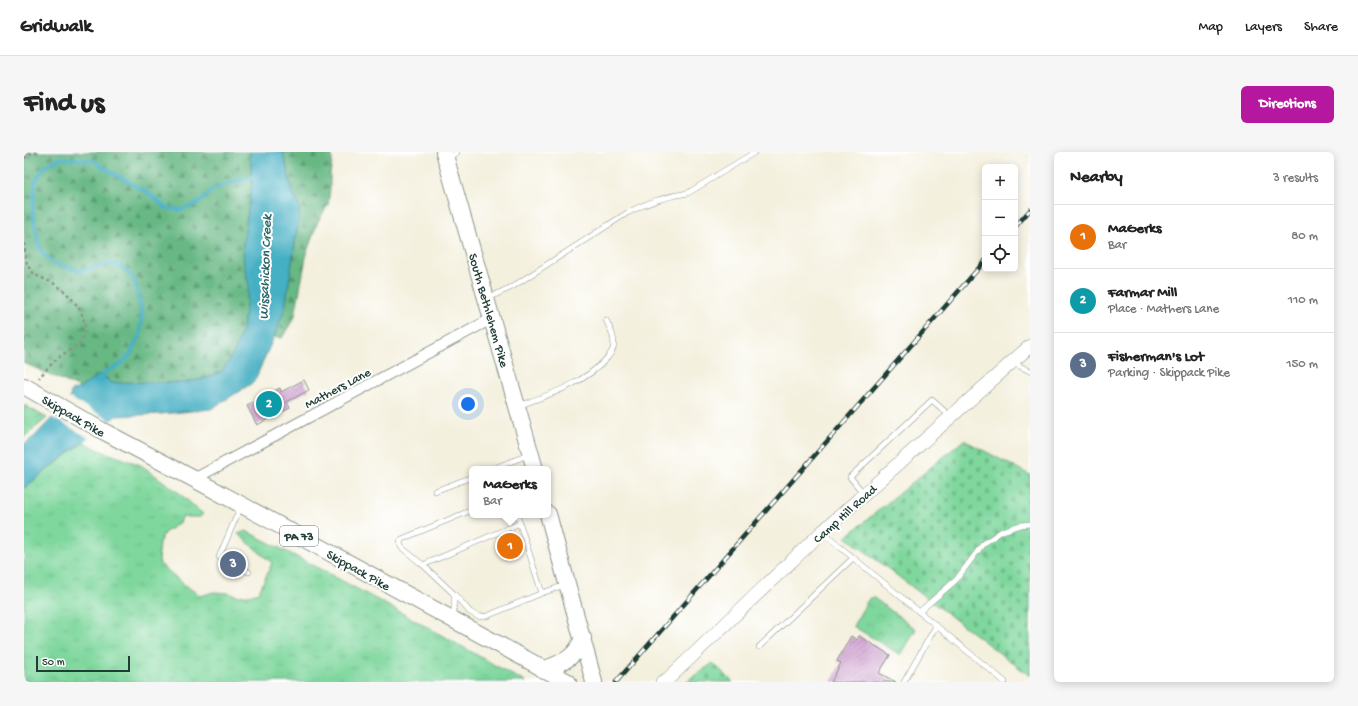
<!DOCTYPE html>
<html lang="en">
<head>
<meta charset="utf-8">
<style>
  body { margin:0; font-family:"Gochi Hand",sans-serif; background:#f6f6f6; color:#222 }
  .controls { position:absolute; right:12px; top:12px; display:grid; overflow:hidden; border-radius:6px; box-shadow:0 2px 10px #0003 }
  .controls button { width:36px; height:36px; display:grid; place-items:center; padding:0; border:0; border-bottom:1px solid #e0e0e0; background:#fff; color:#222; font:20px sans-serif }
  .scale { position:absolute; left:12px; bottom:10px; width:94px; box-sizing:border-box; padding-left:4px; border:2px solid #1f3d34; border-top:0; font-size:11px; line-height:14px; white-space:nowrap; color:#1f3d34; -webkit-text-stroke:3px #fff; paint-order:stroke }
  .you { position:absolute; left:444px; top:252px; width:14px; height:14px; margin:-10px; border:3px solid #fff; border-radius:50%; background:#1a73e8; box-shadow:0 0 0 6px #1a73e833 }
  .badge { display:grid; place-items:center; width:26px; height:26px; border-radius:50%; background:#b5179e; color:#fff; font-size:13px; font-weight:700 }
  .pin { position:absolute; translate:-50% -50%; border:2px solid #fff; box-shadow:0 1px 4px #0006 }
  .popup { position:absolute; left:445px; top:314px; width:82px; height:52px; box-sizing:border-box; display:grid; place-content:center; border-radius:6px; background:#fff; filter:drop-shadow(0 1px 3px #0005); font-size:13px; white-space:nowrap; color:#767676 }
  .popup b { font-size:15px; color:#222 }
  .popup::after { content:''; position:absolute; left:50%; top:100%; margin-left:-8px; border:8px solid transparent; border-top-color:#fff }
  .list { margin:0; padding:0; list-style:none }
  h2 { display:flex; justify-content:space-between; align-items:center; height:52px; margin:0; padding:0 16px; font-size:17px }
  h2 small { font-size:13px; font-weight:400; color:#767676 }
  .list li { display:grid; grid-template-columns:26px 1fr auto; gap:12px; align-items:center; box-sizing:border-box; height:64px; padding:0 16px; border-top:1px solid #e0e0e0 }
  .list b { display:block; font-size:15px; white-space:nowrap }
  .list p { margin:0; font-size:13px; white-space:nowrap; color:#767676 }
  .list em { font-size:13px; font-style:normal; color:#767676 }
  .icon { flex:none; width:22px; height:22px; fill:none; stroke:currentColor; stroke-width:2; stroke-linecap:round; stroke-linejoin:round }
  .map { position:relative; flex:none; width:1006px; height:530px; overflow:hidden; border-radius:6px }
  header { display:flex; align-items:center; gap:24px; box-sizing:border-box; height:56px; padding:0 20px; background:#fff; border-bottom:1px solid #e0e0e0 }
  header strong { font-size:19px }
  nav { display:flex; gap:22px; margin-inline-start:auto; font-size:14px }
  .intro { display:flex; align-items:center; justify-content:space-between; box-sizing:border-box; height:96px; padding:0 24px }
  h1 { margin:0; font-size:28px }
  .button { padding:10px 18px; border-radius:6px; background:#b5179e; color:#fff; font-size:14px; font-weight:700 }
  main { display:flex; gap:24px; padding:0 24px }
  aside { flex:1; background:#fff; border-radius:6px; box-shadow:0 2px 10px #0003 }
  .map>svg:first-child { display:block }
</style>
</head>
<body>
<header>
<strong>Gridwalk</strong>
<nav><a>Map</a><a>Layers</a><a>Share</a></nav>
</header>
<div class="intro"><h1>Find us</h1><a class="button">Directions</a></div>
<main>
<div class="map">
<svg width="1006" height="530" viewBox="0 0 1006 530">
  <defs>
    <pattern id="grass-tufts" width="24" height="20" patternUnits="userSpaceOnUse"><rect width="24" height="20" fill="#7fd79d"/><path d="M3 7l-1-3M5 7V3M7 7l1-3M15 17l-1-3M17 17v-4M19 17l1-3" fill="none" stroke="#6db988"/></pattern>
    <pattern id="forest-firs" width="22" height="20" patternUnits="userSpaceOnUse"><rect width="22" height="20" fill="#67b884"/><path d="M5 1l3.5 6h-7zM16 11l3.5 6h-7z" fill="#54976d"/></pattern>
    <pattern id="cemetery-stones" width="16" height="16" patternUnits="userSpaceOnUse"><rect width="16" height="16" fill="#7fd79d"/><path d="M2 7V4a2 2 0 0 1 4 0v3zM10 15v-3a2 2 0 0 1 4 0v3z" fill="#6db988"/></pattern>
    <pattern id="park-crowns" width="20" height="18" patternUnits="userSpaceOnUse"><rect width="20" height="18" fill="#7fd79d"/><path d="M2 6a3 3 0 1 1 6 0M12 15a3 3 0 1 1 6 0" fill="none" stroke="#6db988"/></pattern>
    <pattern id="building-hatch" width="6" height="6" patternUnits="userSpaceOnUse"><rect width="6" height="6" fill="#d1a1d1"/><path d="M-1 1l2-2M0 6l6-6M5 7l2-2" fill="none" stroke="#a984aa"/></pattern>
  </defs>
  <rect width="100%" height="100%" fill="#fff"/>
  <filter id="ink" filterUnits="userSpaceOnUse"><feTurbulence type="fractalNoise" baseFrequency=".025" numOctaves="2"/><feDisplacementMap in="SourceGraphic" scale="8" xChannelSelector="R" yChannelSelector="G"/><feConvolveMatrix kernelMatrix="1 2 1 2 8 2 1 2 1" color-interpolation-filters="sRGB"/></filter>
  <filter id="wash" filterUnits="userSpaceOnUse"><feTurbulence type="fractalNoise" baseFrequency=".012" numOctaves="4" result="noise"/><feDisplacementMap in="SourceGraphic" scale="16" xChannelSelector="R" yChannelSelector="G"/><feGaussianBlur stdDeviation="0.9" result="paint"/><feColorMatrix in="noise" values="0 0 0 0 0 0 0 0 0 0 0 0 0 0 0 0 0 1.4 0 .05"/><feComposite in="paint" operator="in"/></filter>
  <g filter="url(#wash)">
    <rect width="100%" height="100%" fill="#f4f0de"/>
    <path fill="url(#grass-tufts)" stroke="#4f8a68" d="M 60,290 L 77,299 L 117,313 L 154,340 L 179,362 L 176,365 L 158,365 L 155,371 L 140,381 L 135,391 L 134,402 L 136,412 L 162,434 L 177,444 L 189,440 L 204,441 L 214,444 L 224,443 L 235,440 L 248,411 L 214,382 L 222,379 C 316,426 409,478 501,530 L 0,530 L 0,336 Z"/>
    <path fill="url(#forest-firs)" stroke="#437a5c" d="M 0,0 L 226,0 L 228,31 L 219,92 L 220,114 L 225,132 L 219,175 L 211,199 L 198,219 L 183,226 L 159,231 L 105,230 L 85,231 L 56,236 L 0,211 Z
      M 259,0 L 308,0 L 308,10 L 306,23 L 306,38 L 304,53 L 294,69 L 283,100 L 271,164 L 258,186 L 250,185 L 261,156 L 275,65 L 275,54 L 269,41 Z"/>
    <path fill="url(#cemetery-stones)" stroke="#4f8a68" d="M 940,288 L 1006,323 L 1006,524 L 822,385 Z
      M 689,511 L 709,530 L 661,530 Z"/>
    <path fill="url(#park-crowns)" stroke="#4f8a68" d="M 0,253 L 23,266 L 0,285 Z
      M 847,446 L 850,446 L 892,477 L 877,503 L 829,474 L 844,448 Z"/>
    <path fill="#44afc3" stroke="#32767c" d="M 226,0 L 259,0 L 269,41 L 275,54 L 275,65 L 261,156 L 250,185 L 230,230 L 187,257 L 138,262 L 92,264 L 0,336 L 0,292 L 10,285 L 46,247 L 47,239 L 56,236 L 75,223 L 83,226 L 86,231 L 125,230 L 159,231 L 183,226 L 198,219 L 211,199 L 219,175 L 225,132 L 220,114 L 219,92 L 228,31 Z"/>
    <path fill="#f4f0de" d="M 46,246 L 87,269 L 67,287 L 27,265 Z"/>
    <g fill="none" stroke-linecap="round" stroke-linejoin="round">
      <path stroke="#44afc3" stroke-width="4" d="M 76,228 L 82,219 L 96,213 L 106,203 L 116,182 L 118,161 L 110,127 L 98,115 L 86,111 L 56,119 L 28,111 L 15,96 L 9,61 L 10,42 L 12,29 L 20,15 L 36,6 L 67,8 L 126,42 L 142,56 L 157,58 L 174,51 L 188,38 L 206,31 L 233,24"/>
    </g>
    <g id="blocks">
      <path fill="url(#building-hatch)" d="M 280,228 L 285,238 L 263,250 L 266,256 L 233,273 L 223,254 L 256,236 L 257,240 Z
        M 827,484 L 833,488 L 835,484 L 866,503 L 855,521 L 872,530 L 807,530 L 817,511 L 813,509 Z"/>
    </g>
  </g>
  <g filter="url(#ink)">
    <use href="#blocks" fill-opacity="0" stroke="#8a9689" stroke-width="1"/>
    <g fill="none" stroke-linecap="round" stroke-linejoin="round">
      <g stroke="#8a9689" stroke-width="6">
        <path id="service" d="M 425,6 L 433,0
          M 464,146 L 488,135 L 603,61 C 622,51 642,44 664,41 L 731,0
          M 989,211 L 1006,219
          M 494,254 C 525,243 562,231 584,205 C 586,202 588,200 589,197 C 592,187 586,176 582,168
          M 468,317 L 504,303
          M 411,339 L 448,325
          M 840,342 L 826,325 L 908,248 L 926,264
          M 217,354 L 195,405 L 225,420
          M 799,381 L 981,530
          M 399,413 L 496,371
          M 518,441 L 541,433
          M 430,442 L 446,460 L 455,465 L 463,464 L 518,441 L 493,363
          M 895,460 L 932,428 L 959,392 L 978,379 L 997,373 L 1006,372
          M 430,465 L 430,442 L 399,413 L 377,395 L 376,390 L 378,387 L 448,358
          M 735,495 L 829,406
          M 880,530 L 912,474"/>
      </g>
      <g stroke="#8a9689" stroke-width="12">
        <path id="minor" d="M 170,327 L 469,166"/>
      </g>
      <g stroke="#8a9689" stroke-width="14">
        <path id="tertiary" d="M 638,530 L 644,527 L 798,380 L 1006,194"/>
      </g>
      <g stroke="#8a9689" stroke-width="18">
        <path id="primary" d="M 420,0 L 511,317
          M 0,234 L 77,278 L 170,327 L 544,530
          M 524,362 L 570,530
          M 519,518 C 539,510 551,507 559,486"/>
      </g>
      <path stroke="#8a9689" stroke-width="2.5" stroke-dasharray="3 3" stroke-linecap="butt" d="M 0,6 L 6,2 L 16,0
        M 0,91 C 2,100 0,109 6,117 C 11,125 22,127 29,131 C 47,142 71,168 56,190 C 52,196 40,201 34,206 C 27,212 21,219 15,226"/>
      <use href="#service" stroke="#fff" stroke-width="5"/>
      <use href="#minor" stroke="#fff" stroke-width="10"/>
      <use href="#tertiary" stroke="#fff" stroke-width="13"/>
      <use href="#primary" stroke="#fff" stroke-width="16"/>
      <g stroke="#1f3d34" stroke-width="4.5">
        <path id="rail" d="M 991,75 L 1006,58
          M 592,530 L 961,109"/>
      </g>
      <use href="#rail" stroke="#fff" stroke-width="3" stroke-dasharray="9" stroke-linecap="butt"/>
    </g>
  </g>
  <g text-anchor="middle" stroke-width="4" stroke-linejoin="round" paint-order="stroke">
    <rect fill="#fff" stroke="#627771" stroke-width="1" x="256" y="374" width="38" height="20" rx="3"/>
    <g font-size="12" font-weight="bold" fill="#1f3d34">
      <text x="275" y="388">PA 73</text>
    </g>
    <g font-size="13" fill="#1f3d34" stroke="#fff">
      <text transform="translate(466 158) rotate(74)" y="5">South Bethlehem Pike</text>
      <text transform="translate(313 235) rotate(-28)" y="5">Mathers Lane</text>
      <text transform="translate(50 263) rotate(30)" y="5">Skippack Pike</text>
      <text transform="translate(820 361) rotate(-42)" y="5">Camp Hill Road</text>
      <text transform="translate(335 417) rotate(29)" y="5">Skippack Pike</text>
    </g>
    <g font-size="14" font-style="italic" fill="#2c6566" stroke="#fff">
      <text transform="translate(240 115) rotate(-88)" y="5">Wissahickon Creek</text>
    </g>
  </g>
</svg>
<div class="controls">
<button>+</button>
<button>−</button>
<button><svg class="icon" aria-label="locate" viewBox="0 0 24 24"><circle cx="12" cy="12" r="6"/><path d="M12 2v4M12 18v4M2 12h4M18 12h4"/></svg></button>
</div>
<div class="scale">50 m</div>
<div class="you"></div>
<div class="pin badge" style="left:486px;top:394px;background:#e8710a">1</div>
<div class="popup"><b>MaGerks</b>Bar</div>
<div class="pin badge" style="left:245px;top:252px;background:#0f9aa8">2</div>
<div class="pin badge" style="left:209px;top:412px;background:#5c6f8a">3</div>
</div>
<aside>
<h2>Nearby<small>3 results</small></h2>
<ul class="list">
<li><span class="badge" style="background:#e8710a">1</span><div><b>MaGerks</b><p>Bar</p></div><em>80 m</em></li>
<li><span class="badge" style="background:#0f9aa8">2</span><div><b>Farmar Mill</b><p>Place · Mathers Lane</p></div><em>110 m</em></li>
<li><span class="badge" style="background:#5c6f8a">3</span><div><b>Fisherman's Lot</b><p>Parking · Skippack Pike</p></div><em>150 m</em></li>
</ul>
</aside>
</main>
</body>
</html>
